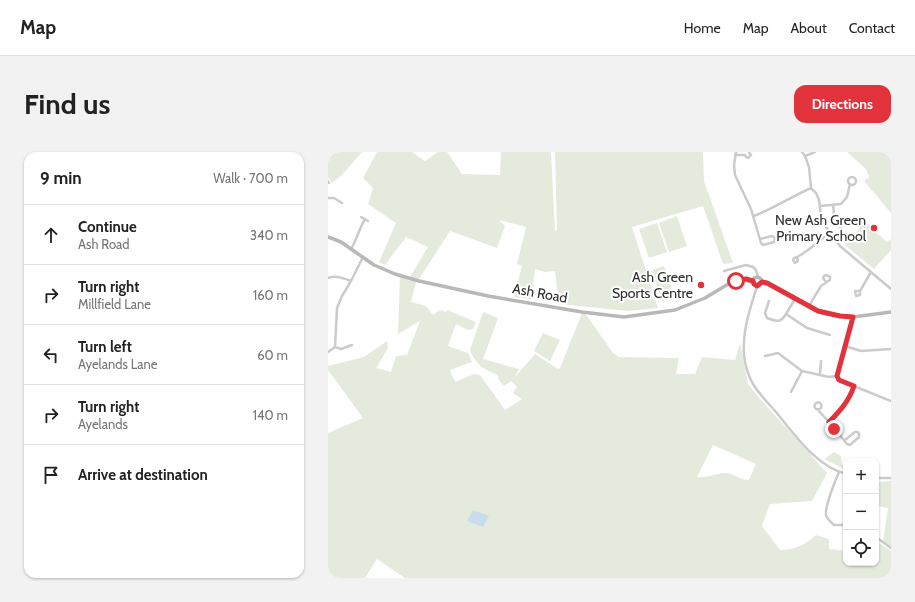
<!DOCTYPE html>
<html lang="en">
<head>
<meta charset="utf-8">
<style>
  body { margin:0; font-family:Cabin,sans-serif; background:#f2f2f2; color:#222 }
  .controls { position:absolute; right:12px; bottom:12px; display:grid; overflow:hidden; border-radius:8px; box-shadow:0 1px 3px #0004 }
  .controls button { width:36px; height:36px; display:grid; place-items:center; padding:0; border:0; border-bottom:1px solid #e0e0e0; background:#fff; color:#222; font:20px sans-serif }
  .stop { position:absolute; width:12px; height:12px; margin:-9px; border:3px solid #e2333d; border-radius:50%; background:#fff }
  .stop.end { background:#e2333d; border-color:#fff; box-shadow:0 1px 4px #0008 }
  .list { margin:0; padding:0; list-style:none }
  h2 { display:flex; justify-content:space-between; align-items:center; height:52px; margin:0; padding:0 16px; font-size:17px }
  h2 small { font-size:13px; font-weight:400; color:#767676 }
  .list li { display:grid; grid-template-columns:26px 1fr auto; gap:12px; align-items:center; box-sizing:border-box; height:60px; padding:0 16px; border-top:1px solid #e0e0e0 }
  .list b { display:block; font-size:15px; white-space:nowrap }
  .list p { margin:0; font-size:13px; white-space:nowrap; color:#767676 }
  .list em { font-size:13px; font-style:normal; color:#767676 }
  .icon { flex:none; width:22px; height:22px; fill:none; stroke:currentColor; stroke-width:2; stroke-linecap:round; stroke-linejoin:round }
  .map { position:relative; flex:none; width:563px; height:426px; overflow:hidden; border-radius:12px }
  header { display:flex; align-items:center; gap:24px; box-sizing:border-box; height:56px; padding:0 20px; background:#fff; border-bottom:1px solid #e0e0e0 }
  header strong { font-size:19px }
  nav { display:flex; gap:22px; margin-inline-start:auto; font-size:14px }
  .intro { display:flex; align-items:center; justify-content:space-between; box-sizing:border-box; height:96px; padding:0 24px }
  h1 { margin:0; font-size:28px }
  .button { padding:10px 18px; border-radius:12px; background:#e2333d; color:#fff; font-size:14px; font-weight:700 }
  main { display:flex; gap:24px; padding:0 24px }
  aside { flex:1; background:#fff; border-radius:12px; box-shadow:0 1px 3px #0004 }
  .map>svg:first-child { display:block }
</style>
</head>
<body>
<header>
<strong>Map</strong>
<nav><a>Home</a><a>Map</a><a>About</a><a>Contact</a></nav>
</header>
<div class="intro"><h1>Find us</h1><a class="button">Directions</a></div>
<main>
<aside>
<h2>9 min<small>Walk · 700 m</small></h2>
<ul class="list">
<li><svg class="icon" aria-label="ahead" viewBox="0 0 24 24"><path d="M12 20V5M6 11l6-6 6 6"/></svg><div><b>Continue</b><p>Ash Road</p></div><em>340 m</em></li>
<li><svg class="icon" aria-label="right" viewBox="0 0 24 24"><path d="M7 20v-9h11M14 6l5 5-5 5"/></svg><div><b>Turn right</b><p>Millfield Lane</p></div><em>160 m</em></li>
<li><svg class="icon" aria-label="left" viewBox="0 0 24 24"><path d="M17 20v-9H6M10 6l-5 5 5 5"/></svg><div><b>Turn left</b><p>Ayelands Lane</p></div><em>60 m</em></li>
<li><svg class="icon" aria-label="right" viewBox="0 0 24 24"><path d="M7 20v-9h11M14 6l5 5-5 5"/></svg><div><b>Turn right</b><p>Ayelands</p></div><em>140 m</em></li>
<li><svg class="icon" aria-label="arrive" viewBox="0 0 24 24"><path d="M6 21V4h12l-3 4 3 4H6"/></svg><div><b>Arrive at destination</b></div></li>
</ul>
</aside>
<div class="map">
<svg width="563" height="426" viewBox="0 0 563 426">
  <rect width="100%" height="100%" fill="#fff"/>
  <path fill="#e4ebdc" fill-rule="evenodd" d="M 0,0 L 34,0 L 15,22 L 4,31 L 0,25 Z
    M 49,0 L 84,0 L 97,9 L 110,0 L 119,0 L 134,22 L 172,23 L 173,0 L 223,0 L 227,80 L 229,77 L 227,0 L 375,0 L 376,29 L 405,111 L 395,112 L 375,54 L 304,75 L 330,156 L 300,159 L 231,152 L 227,119 L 217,120 L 207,117 L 203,147 L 186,145 L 194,114 L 189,112 L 198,75 L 171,68 L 177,74 L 169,96 L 122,79 L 91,127 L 82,125 L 100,95 L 78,85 L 57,113 L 51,110 L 68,71 L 40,52 L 45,36 L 35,26 Z
    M 519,0 L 563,0 L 563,61 L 536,29 L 541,25 L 538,17 Z
    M 349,64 L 359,94 L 341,100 L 331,71 Z
    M 537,70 L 559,90 L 563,87 L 563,98 L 546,117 L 517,93 Z
    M 329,71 L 339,100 L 321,106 L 311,77 Z
    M 336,114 L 346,145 L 334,149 L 324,118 Z
    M 72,125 L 88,130 L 83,150 L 98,154 L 105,163 L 112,158 L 118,160 L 119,158 L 148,170 L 145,177 L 140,178 L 128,172 L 120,194 L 140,201 L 144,210 L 122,218 L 127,230 L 146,222 L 152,223 L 177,258 L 194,247 L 185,241 L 189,235 L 183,229 L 176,234 L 170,227 L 171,226 L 169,223 L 153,215 L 145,205 L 142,198 L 155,160 L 170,166 L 155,207 L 191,217 L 187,225 L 207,202 L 230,217 L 232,216 L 254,161 L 257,161 L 285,201 L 291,205 L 351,206 L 348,222 L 367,222 L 374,205 L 407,208 L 412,191 L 420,232 L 433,248 L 499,321 L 484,349 L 442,352 L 434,374 L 452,398 C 469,397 475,394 488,383 L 501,387 L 501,397 L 518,399 L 518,411 L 548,411 L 548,393 L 550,390 L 563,399 L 563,426 L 77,426 L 49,407 L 37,426 L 0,426 L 0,281 L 35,266 L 0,218 L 0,214 L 36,205 L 59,189 L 60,196 L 47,218 L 49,216 L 63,220 L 68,204 L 79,203 L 92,169 L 70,182 ZM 385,293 L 428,312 L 421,328 C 411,328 405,320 395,321 C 386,322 379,326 369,325 Z
    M 215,181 L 232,188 L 222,209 L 206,199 Z
    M 506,300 L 513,304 L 514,313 L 518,313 L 518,318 L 496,307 Z
    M 563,329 L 563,395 L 555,390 L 560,356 L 548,354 L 548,330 Z"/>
  <path fill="#c8ddeb" d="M 145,358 L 161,364 L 155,375 L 139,369 Z"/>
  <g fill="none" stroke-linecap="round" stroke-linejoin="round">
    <path stroke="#cbcbcb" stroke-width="2.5" d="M 408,0 L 406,13 L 407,23 L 423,57 L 433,91 L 435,93 L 446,90 L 447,86 L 444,84 L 432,87
      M 474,0 L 477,4 L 481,15 L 483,36 L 488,41 L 491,48 L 493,64 L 496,72 L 512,94 L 563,137
      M 407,3 L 417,3 L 418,5 L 420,6 L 423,3 L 421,0
      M 477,4 L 487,0
      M520 29a4 4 0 1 1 8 0a4 4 0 1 1-8 0Z
      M 0,29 L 1,31
      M 0,46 L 6,46 L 14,51
      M 505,53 L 506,62 L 516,71
      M 492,54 L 513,52 L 519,45 L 522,32
      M 426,64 C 446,56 463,45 483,36
      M 33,65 L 40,69
      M 512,76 L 519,67
      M 23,97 C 29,87 31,77 37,67
      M 469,106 L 470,109 L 467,111 L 465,108 L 466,106 C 474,105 494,86 502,81
      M 396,119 L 418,113 L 425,115 L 428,118 L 430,125
      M 0,126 C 8,123 15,126 23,129
      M 429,134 C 422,157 414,179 416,203 C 417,213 420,223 425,232 C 431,242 440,251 448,260 C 467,283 488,314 518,322
      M 532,139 L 527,139 L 528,144 L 532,143 L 532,139 L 543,120
      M 467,147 L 458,162 L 479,176 L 502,183
      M 441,149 L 437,161 L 439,166 C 448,169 452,172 458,162
      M 481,154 L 493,134 L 502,128 L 502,125 L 499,123 L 496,124 L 495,126 L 498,130
      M 517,194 L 533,199 L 563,197
      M 7,195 L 13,197 L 24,193
      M 0,200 L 7,195 L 9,156 L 14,144 L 23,129 L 35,105
      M 437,204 L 450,201 L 474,219 L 501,225 L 509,224
      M 492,222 L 493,209
      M 509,224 L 525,165
      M 509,224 L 511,228 L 563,249
      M 463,240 L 474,219
      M486.5 254a3.5 3.5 0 1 1 7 0a3.5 3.5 0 1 1-7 0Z
      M 489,257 L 501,270
      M 517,288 L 527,280 L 530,280 L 531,282 L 531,285 L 522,293 L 519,292 L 501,270 C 512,259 521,249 526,234
      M 511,320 C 507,329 497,354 498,363 C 499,367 503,370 506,373 L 518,373
      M 548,326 L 563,326
      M 548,385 L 563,396"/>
    <path stroke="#b8b8b8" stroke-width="3.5" d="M 0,85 L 13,90 L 46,113 L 67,122 L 91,129 L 160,144 L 254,160 L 296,165 L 347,158 L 377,146 L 402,131 L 418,127 L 425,129 L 426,132 L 429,134 L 436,130 L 443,133 L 490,159 L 499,162 L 525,165 L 563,160
      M 425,129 L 426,126 L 430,125 L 433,127 L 434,131"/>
  </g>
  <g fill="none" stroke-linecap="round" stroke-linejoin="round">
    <path stroke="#e2333d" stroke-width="5" d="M 408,129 L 418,127 L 425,129 L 426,132 L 429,134 L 434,130 L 439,131 L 490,159 L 512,164 L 525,165 L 509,224 L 511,228 L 526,234 C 521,249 512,259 501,270 L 506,277"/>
  </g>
  <g fill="#e2333d" stroke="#fff" stroke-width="1.5">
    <circle cx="546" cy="76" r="4"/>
    <circle cx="373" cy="133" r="4"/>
  </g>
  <g text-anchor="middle" stroke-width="4" stroke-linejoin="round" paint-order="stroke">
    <g font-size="14" fill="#2e2e2e" stroke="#fff" text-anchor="end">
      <text x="538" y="73">New Ash Green<tspan x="538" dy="16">Primary School</tspan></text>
      <text x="365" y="130">Ash Green<tspan x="365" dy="16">Sports Centre</tspan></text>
    </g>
    <g font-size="14" fill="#2e2e2e" stroke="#fff">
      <text transform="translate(212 141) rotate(10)" y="5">Ash Road</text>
    </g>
  </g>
</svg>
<div class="controls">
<button>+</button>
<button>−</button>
<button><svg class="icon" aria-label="locate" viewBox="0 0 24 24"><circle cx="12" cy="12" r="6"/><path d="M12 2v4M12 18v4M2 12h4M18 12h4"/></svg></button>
</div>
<div class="stop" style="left:408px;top:129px"></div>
<div class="stop end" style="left:506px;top:277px"></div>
</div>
</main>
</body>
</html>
